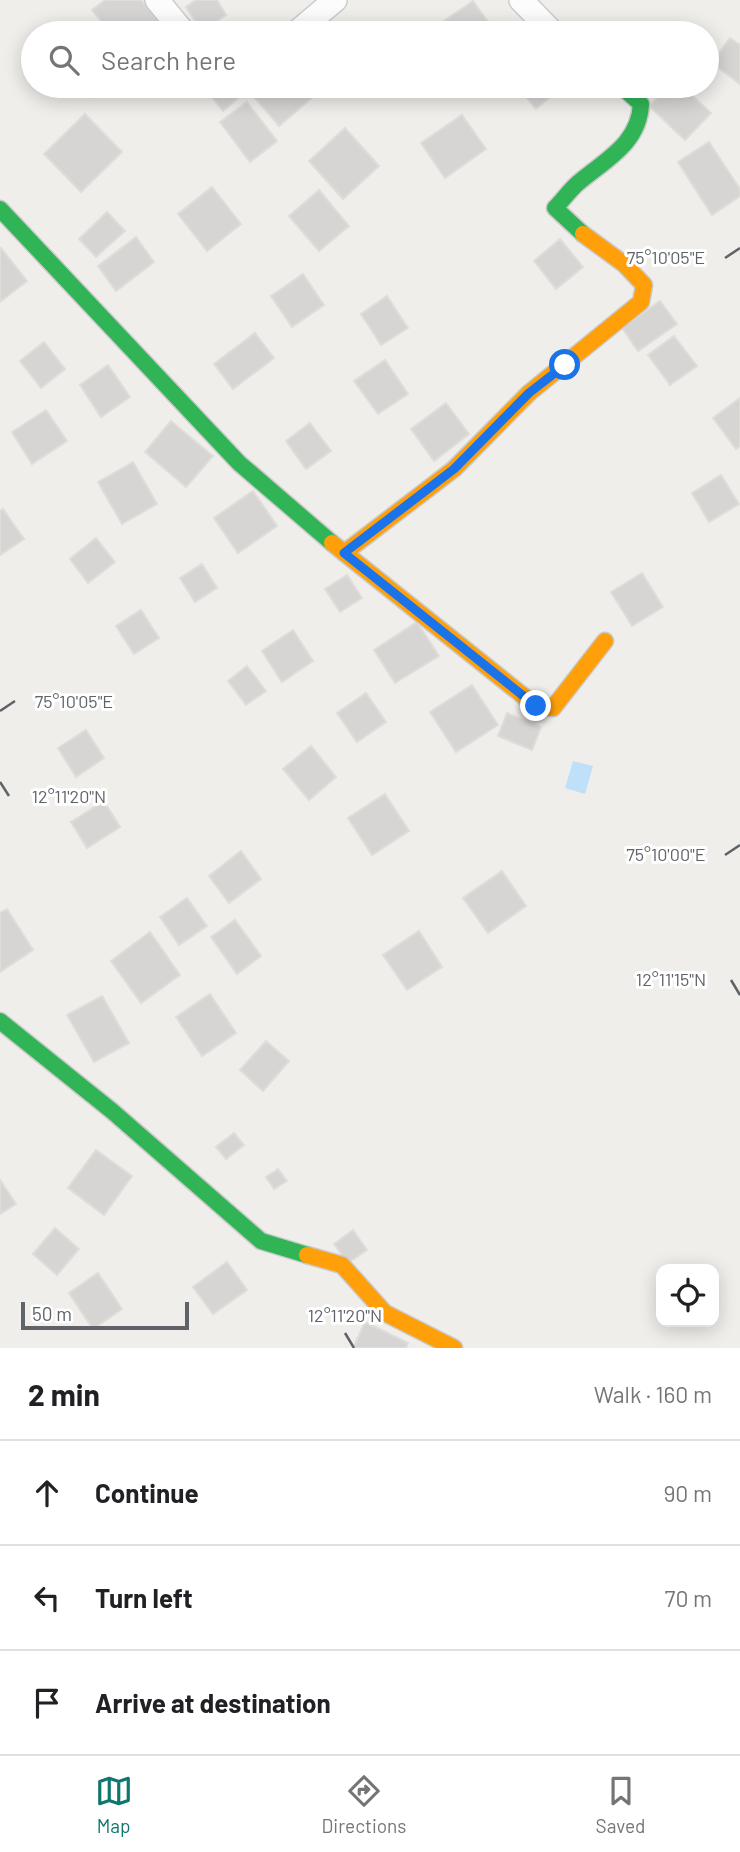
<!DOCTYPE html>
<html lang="en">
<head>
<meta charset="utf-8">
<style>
  body { margin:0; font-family:Barlow,sans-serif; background:#f6f6f6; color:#202124 }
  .controls { position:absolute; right:21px; bottom:21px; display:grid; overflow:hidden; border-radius:14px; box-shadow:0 4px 18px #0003 }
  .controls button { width:63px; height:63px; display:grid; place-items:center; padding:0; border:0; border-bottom:2px solid #e0e0e0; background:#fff; color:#202124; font:35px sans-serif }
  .scale { position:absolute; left:21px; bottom:18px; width:168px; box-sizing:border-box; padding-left:7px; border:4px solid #5f6368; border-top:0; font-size:19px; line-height:24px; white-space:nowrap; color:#5f6368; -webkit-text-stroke:5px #fff; paint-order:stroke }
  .stop { position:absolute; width:21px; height:21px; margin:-16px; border:5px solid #1a73e8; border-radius:50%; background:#fff }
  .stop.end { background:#1a73e8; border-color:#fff; box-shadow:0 2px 7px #0008 }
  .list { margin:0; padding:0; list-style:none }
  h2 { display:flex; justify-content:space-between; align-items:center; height:91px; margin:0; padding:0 28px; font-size:30px }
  h2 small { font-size:23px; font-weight:400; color:#757577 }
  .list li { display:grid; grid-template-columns:46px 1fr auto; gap:21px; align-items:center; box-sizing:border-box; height:105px; padding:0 28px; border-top:2px solid #e0e0e0 }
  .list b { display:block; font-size:26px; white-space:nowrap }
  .list em { font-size:23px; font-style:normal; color:#757577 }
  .icon { flex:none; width:38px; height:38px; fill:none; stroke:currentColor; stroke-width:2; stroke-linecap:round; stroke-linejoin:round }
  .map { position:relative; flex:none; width:740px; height:1348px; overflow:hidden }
  .search { position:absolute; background:#fff; box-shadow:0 4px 18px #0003; left:21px; right:21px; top:21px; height:77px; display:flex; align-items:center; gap:18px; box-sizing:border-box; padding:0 24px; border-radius:38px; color:#757577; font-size:26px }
  .sheet { height:406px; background:#fff }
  nav { display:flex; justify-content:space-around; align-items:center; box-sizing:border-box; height:98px; border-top:2px solid #e0e0e0; background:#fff; font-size:19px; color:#757577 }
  nav a { display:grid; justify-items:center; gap:4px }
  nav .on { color:#0f766e }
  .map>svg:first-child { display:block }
</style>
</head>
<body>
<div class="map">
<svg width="740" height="1348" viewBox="0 0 740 1348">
  <rect width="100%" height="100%" fill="#efeeea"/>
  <path fill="#bfe0f9" d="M 573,761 L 593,766 L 585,794 L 565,788 Z"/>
  <path fill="#d6d5d3" stroke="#deddd9" stroke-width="2" d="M 105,0 L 141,0 L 159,22 L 145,33 L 110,33 L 92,10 Z
    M 196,0 L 217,0 L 226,15 L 202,31 L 186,7 Z
    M 473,1 L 496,33 L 452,33 L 444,21 Z
    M 730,38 L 740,45 L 740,84 L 712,63 Z
    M 84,86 L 106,86 L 93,97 Z
    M 203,86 L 234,86 L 242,95 L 223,111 Z
    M 256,86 L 305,86 L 314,96 L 279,126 L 249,91 Z
    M 517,86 L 563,86 L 536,109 Z
    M 669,86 L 682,86 L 711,113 L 685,140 L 649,106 Z
    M 247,102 L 277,141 L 250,162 L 220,122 Z
    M 85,114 L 122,152 L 81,192 L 44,154 Z
    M 462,115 L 486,149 L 445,178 L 421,143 Z
    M 345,128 L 379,166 L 343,199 L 309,161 Z
    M 709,142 L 740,189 L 740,196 L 712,215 L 678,162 Z
    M 212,187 L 241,224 L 207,251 L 178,214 Z
    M 319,190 L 349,226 L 319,251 L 289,216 Z
    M 107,212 L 125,231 L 96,257 L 79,239 Z
    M 136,237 L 154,262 L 116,291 L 98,266 Z
    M 560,239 L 583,267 L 556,289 L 534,261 Z
    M 1,248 L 27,281 L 0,302 L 0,249 Z
    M 303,274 L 324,305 L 292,327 L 271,296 Z
    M 387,296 L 408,328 L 381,345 L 361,314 Z
    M 660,301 L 677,324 L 638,351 L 622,328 Z
    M 255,333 L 274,358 L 233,389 L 214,364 Z
    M 674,336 L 697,366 L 670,385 L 648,355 Z
    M 44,342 L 65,369 L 41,388 L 20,361 Z
    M 385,360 L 408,394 L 378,414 L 354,381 Z
    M 108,365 L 130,397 L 101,417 L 80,385 Z
    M 740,398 L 740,446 L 736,449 L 713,418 Z
    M 446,403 L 469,434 L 434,461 L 411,429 Z
    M 46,410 L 67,441 L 32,464 L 12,432 Z
    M 171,421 L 213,456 L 186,487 L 145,452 Z
    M 310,423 L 331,451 L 306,469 L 286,441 Z
    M 133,462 L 157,504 L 122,524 L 98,482 Z
    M 721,475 L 739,504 L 709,522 L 692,493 Z
    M 253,491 L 277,526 L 238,553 L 214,518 Z
    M 3,509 L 24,539 L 0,555 L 0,511 Z
    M 96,538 L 115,562 L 88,583 L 70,559 Z
    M 202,564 L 217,588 L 195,602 L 180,578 Z
    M 642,573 L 663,607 L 632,626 L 611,592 Z
    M 347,575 L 362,598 L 340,612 L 325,589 Z
    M 141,610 L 159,638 L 134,654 L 116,626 Z
    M 417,622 L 439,656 L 395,683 L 374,650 Z
    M 293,630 L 313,661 L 282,682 L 262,651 Z
    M 247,666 L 266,691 L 246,705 L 228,681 Z
    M 472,685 L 498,725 L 456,752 L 430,712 Z
    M 366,693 L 386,722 L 357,742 L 337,713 Z
    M 507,713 L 541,727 L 532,750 L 498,736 Z
    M 86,730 L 104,758 L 76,777 L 58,748 Z
    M 311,746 L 336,777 L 309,800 L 283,769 Z
    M 385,794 L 409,831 L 372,855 L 348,818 Z
    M 104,801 L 120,827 L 87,848 L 71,822 Z
    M 241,851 L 261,879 L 229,903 L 209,876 Z
    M 502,871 L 526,906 L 488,933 L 463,898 Z
    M 187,898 L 207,926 L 179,945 L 160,917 Z
    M 7,909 L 33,950 L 0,972 L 0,913 Z
    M 235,920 L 261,956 L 237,974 L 211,937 Z
    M 419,931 L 442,967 L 407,990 L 383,955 Z
    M 150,932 L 180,975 L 141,1003 L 111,961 Z
    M 210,994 L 236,1033 L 202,1056 L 176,1017 Z
    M 102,996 L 129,1043 L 94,1062 L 67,1015 Z
    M 266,1041 L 289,1061 L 263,1091 L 240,1070 Z
    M 234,1133 L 244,1145 L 226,1159 L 216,1147 Z
    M 96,1150 L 132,1176 L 104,1215 L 68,1188 Z
    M 278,1169 L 287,1181 L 274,1189 L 266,1177 Z
    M 0,1180 L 16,1204 L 0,1214 Z
    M 55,1228 L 79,1249 L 57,1275 L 33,1254 Z
    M 353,1230 L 367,1250 L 348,1263 L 334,1244 Z
    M 227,1262 L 247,1290 L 213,1314 L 193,1287 Z
    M 98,1273 L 122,1309 L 93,1329 L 69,1293 Z
    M 365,1322 L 408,1343 L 406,1348 L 353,1348 Z"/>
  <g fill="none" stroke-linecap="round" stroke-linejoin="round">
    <g stroke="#cbcccc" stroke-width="26">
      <path id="street" d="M 157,0 L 184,33
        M 521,0 L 553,33
        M 296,33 L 335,0"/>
    </g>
    <g stroke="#cacacb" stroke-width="19">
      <path id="fast" d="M 0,209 L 239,463 L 332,543
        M 583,234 L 555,208 C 563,200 569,191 578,183 C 605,160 639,144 641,104 L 621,86
        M 0,1021 L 112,1111 L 261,1241 L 307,1255"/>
    </g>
    <g stroke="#cacacb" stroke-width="19">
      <path id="slow" d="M 332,543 L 536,706 L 553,708 L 605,641
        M 344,553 L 454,469 L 529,393 L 641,302 L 644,285 L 624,264 L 583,234
        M 307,1255 L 342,1265 L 385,1313 L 454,1348"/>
    </g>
    <use href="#street" stroke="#fdfcfc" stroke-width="23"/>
    <use href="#fast" stroke="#30b455" stroke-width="16"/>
    <use href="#slow" stroke="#ff9f0a" stroke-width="16"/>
  </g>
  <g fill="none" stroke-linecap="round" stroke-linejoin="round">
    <path stroke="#1a73e8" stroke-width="9" d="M 536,706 L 344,553 L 454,469 L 529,393 L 565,365"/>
  </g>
  <path fill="none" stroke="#5f6368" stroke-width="2.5" d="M 725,258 L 740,248M 0,711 L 15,701M 0,782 L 9,796M 725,855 L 740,845M 731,980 L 740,995M 345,1333 L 354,1348"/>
  <g font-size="18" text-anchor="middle" fill="#5f6368" stroke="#fff" stroke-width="6" stroke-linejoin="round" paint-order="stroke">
    <text x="666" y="264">75°10'05"E</text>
    <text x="74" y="708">75°10'05"E</text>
    <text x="69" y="803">12°11'20"N</text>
    <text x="666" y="861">75°10'00"E</text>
    <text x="671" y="986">12°11'15"N</text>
    <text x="345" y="1322">12°11'20"N</text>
  </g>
</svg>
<div class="controls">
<button><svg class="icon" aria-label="locate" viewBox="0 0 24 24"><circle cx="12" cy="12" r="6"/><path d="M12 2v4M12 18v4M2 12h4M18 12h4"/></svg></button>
</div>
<div class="scale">50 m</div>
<div class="stop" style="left:565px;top:365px"></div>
<div class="stop end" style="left:536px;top:706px"></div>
<div class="search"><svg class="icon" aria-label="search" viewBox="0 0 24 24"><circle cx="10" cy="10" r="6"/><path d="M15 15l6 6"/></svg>Search here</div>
</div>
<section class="sheet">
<h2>2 min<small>Walk · 160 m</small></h2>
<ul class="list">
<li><svg class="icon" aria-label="ahead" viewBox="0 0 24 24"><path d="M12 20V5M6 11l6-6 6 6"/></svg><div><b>Continue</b></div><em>90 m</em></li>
<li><svg class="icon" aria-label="left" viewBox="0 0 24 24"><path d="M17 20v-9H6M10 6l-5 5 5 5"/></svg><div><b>Turn left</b></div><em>70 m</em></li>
<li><svg class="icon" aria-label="arrive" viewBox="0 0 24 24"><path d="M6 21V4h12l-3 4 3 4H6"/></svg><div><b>Arrive at destination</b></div></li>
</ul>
</section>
<nav>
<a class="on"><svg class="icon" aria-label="map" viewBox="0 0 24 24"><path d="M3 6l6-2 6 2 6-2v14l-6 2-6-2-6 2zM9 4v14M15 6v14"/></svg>Map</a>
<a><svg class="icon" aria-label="directions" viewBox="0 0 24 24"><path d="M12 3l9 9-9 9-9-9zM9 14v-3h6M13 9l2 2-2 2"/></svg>Directions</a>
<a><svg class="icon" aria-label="saved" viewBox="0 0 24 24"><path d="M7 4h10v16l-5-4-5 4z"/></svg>Saved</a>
</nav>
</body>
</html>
